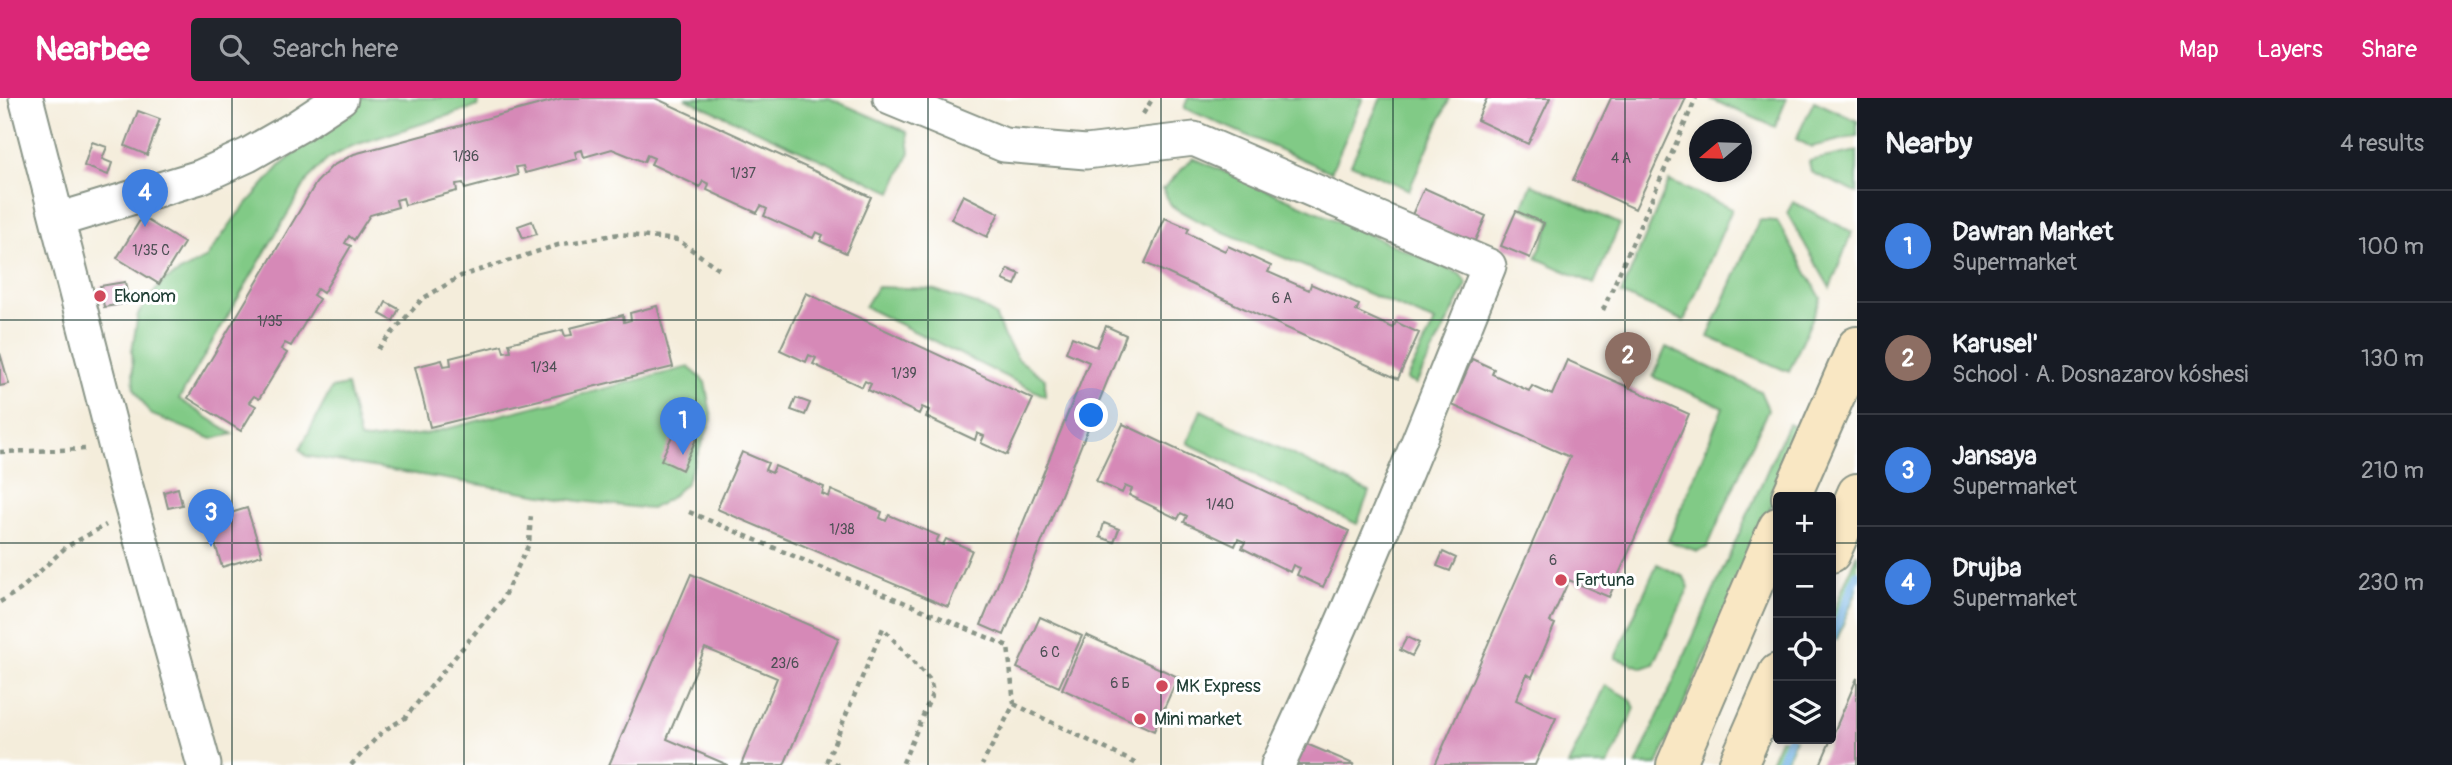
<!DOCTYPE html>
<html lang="en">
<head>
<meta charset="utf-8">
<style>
  body { margin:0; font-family:Pangolin,sans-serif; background:#20242c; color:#f1f3f6 }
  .controls { position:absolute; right:21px; bottom:21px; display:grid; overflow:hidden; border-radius:7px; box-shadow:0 4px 10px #0003 }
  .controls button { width:63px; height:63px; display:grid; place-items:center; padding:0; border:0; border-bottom:2px solid #363941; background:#171b24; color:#f1f3f6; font:35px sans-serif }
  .compass { position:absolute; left:1689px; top:21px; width:63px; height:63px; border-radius:50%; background:#171b24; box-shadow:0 4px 10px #0003; rotate:251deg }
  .you { position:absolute; left:1092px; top:318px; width:24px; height:24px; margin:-18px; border:5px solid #fff; border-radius:50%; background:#1a73e8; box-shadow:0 0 0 10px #1a73e833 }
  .badge { display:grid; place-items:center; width:46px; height:46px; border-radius:50%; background:#db2777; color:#fff; font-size:23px; font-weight:700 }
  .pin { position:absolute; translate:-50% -58px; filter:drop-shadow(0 2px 4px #0008) }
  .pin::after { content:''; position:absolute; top:37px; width:24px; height:21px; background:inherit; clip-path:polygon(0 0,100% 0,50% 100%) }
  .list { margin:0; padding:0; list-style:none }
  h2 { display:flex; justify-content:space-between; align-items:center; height:91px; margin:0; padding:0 28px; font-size:30px }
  h2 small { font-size:23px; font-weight:400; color:#9ea1a6 }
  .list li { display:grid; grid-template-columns:46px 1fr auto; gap:21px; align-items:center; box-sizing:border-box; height:112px; padding:0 28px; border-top:2px solid #363941 }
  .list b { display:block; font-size:26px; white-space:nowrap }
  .list p { margin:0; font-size:23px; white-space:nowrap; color:#9ea1a6 }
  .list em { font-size:23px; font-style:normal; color:#9ea1a6 }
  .icon { flex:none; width:38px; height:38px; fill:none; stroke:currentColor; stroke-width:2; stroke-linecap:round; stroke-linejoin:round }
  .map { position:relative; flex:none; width:1857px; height:667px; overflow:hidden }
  header { display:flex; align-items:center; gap:42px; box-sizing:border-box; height:98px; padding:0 35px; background:#db2777; color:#fff }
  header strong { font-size:33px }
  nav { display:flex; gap:38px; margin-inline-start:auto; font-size:24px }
  .search { width:490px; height:63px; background:#20242c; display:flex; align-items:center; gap:18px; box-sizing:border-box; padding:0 24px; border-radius:7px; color:#9ea1a6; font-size:26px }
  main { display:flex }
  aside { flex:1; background:#171b24 }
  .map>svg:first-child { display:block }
</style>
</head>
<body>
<header>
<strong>Nearbee</strong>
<div class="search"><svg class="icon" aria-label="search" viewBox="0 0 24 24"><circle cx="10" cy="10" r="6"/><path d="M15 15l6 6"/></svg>Search here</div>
<nav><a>Map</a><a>Layers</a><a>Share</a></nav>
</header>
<main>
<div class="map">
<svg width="1857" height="667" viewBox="0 0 1857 667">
  <rect width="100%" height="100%" fill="#fff"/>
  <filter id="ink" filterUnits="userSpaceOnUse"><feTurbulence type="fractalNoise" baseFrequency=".0143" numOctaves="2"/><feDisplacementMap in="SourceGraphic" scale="14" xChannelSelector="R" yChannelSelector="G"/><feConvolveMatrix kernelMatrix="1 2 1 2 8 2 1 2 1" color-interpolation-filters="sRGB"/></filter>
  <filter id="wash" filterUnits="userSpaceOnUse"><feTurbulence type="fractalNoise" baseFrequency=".00686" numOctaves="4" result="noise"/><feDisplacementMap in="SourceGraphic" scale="28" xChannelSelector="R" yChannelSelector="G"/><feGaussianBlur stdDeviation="1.57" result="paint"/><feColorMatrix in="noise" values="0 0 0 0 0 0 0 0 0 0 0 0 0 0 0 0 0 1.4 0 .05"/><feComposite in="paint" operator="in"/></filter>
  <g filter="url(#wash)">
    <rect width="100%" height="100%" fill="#f4eddb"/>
    <path fill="#81ca86" stroke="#50845d" stroke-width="2" d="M 361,0 L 477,0 L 478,8 L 352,48 L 328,61 L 308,81 L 179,301 L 233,336 L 212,341 L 150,316 L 134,290 L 132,253 L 138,216 L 162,184 L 206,160 L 237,117 L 281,67 Z
      M 685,0 L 829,0 L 907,34 L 910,54 L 892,94 Z
      M 1188,0 L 1363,0 L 1331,74 L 1184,10 Z
      M 1381,0 L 1450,0 L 1409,92 L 1351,66 Z
      M 1708,0 L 1787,0 L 1775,29 Z
      M 1814,3 L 1857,23 L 1857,38 L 1811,49 L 1796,41 Z
      M 1857,53 L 1857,95 L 1811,74 L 1809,63 Z
      M 1193,60 L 1460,176 L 1467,186 L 1416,286 L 1406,282 L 1435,224 L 1200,124 L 1171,108 L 1163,91 Z
      M 1669,83 L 1732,111 L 1684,223 L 1621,196 Z
      M 1532,86 L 1620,126 L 1594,186 L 1536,160 L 1552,123 L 1522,110 Z
      M 1793,104 L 1852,134 L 1830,190 L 1787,115 Z
      M 1759,122 L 1777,123 L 1821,200 L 1789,274 L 1708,239 Z
      M 877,189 L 932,191 L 976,206 L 995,217 L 1004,239 L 1018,261 L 1045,281 L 1045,298 L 865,209 Z
      M 1666,249 L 1760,293 L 1768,311 L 1707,450 L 1697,453 L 1668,443 L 1723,309 L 1653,279 Z
      M 689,269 L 705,284 L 712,321 L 686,385 L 670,400 L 651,411 L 579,403 L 306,358 L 300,351 L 332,290 L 347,287 L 360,341 L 368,342 L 426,336 Z
      M 1201,312 L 1369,394 L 1357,426 L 1187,345 Z
      M 1788,326 L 1804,334 L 1657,667 L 1636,667 Z
      M 1857,455 L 1857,492 L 1837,541 L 1831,539 L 1831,519 Z
      M 1657,466 L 1684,479 L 1689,489 L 1654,566 L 1643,570 L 1615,560 Z
      M 1605,587 L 1630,601 L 1635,610 L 1608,667 L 1568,667 Z
      M 1780,641 L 1795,641 L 1785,667 L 1769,667 Z"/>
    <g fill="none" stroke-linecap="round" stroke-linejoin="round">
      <path stroke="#6fb1e3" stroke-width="9" d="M 1831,541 L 1857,477
        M 1778,667 L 1789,641"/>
    </g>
    <g id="blocks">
      <path fill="#d689b7" d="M 563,0 L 655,0 L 871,99 L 846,155 L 820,143 L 823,137 L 816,134 L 813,140 L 764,118 L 767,111 L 761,108 L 757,115 L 707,92 L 709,86 L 703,83 L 700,89 L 651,66 L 654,60 L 647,57 L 644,64 L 612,51 L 584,59 L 582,52 L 575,54 L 577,61 L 525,75 L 523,68 L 516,69 L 518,77 L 465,91 L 463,85 L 456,86 L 457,93 L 405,107 L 403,100 L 396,102 L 398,109 L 370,117 L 354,142 L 349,138 L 345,145 L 351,148 L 323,195 L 317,191 L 313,197 L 319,201 L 291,248 L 285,245 L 281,251 L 287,255 L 259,301 L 254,298 L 249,304 L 256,308 L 241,333 L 188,300 L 316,85 L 332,68 L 354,56 Z
        M 1487,0 L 1550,0 L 1528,46 L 1477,22 Z
        M 1611,0 L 1686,0 L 1635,111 L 1573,82 Z
        M 138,13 L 160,21 L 147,57 L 125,48 Z
        M 92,44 L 107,49 L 102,61 L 112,65 L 108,77 L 84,68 Z
        M 1424,90 L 1486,118 L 1473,147 L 1411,119 Z
        M 963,97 L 999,115 L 987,139 L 951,121 Z
        M 1516,113 L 1544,125 L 1530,160 L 1501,148 Z
        M 142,119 L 184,145 L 159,186 L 117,160 Z
        M 1165,120 L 1189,130 L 1187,135 L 1225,153 L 1228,148 L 1271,168 L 1268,174 L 1309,192 L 1311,186 L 1359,207 L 1356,213 L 1393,230 L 1396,224 L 1419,235 L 1398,281 L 1145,165 Z
        M 532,123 L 537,136 L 523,140 L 518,128 Z
        M 1008,171 L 1020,176 L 1015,187 L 1003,182 Z
        M 125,184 L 129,205 L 104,209 L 100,188 Z
        M 806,195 L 1033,301 L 1007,357 L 981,345 L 984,338 L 977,335 L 975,342 L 926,319 L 929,312 L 922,309 L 919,316 L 868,292 L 871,286 L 865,283 L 862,289 L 813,266 L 816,260 L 809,257 L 806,264 L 780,252 Z
        M 386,204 L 399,211 L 393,223 L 380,216 Z
        M 657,208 L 673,269 L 430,329 L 415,269 L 442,262 L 444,268 L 451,267 L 450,260 L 502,247 L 504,254 L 511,253 L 509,245 L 563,232 L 565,238 L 572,237 L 570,230 L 623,217 L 624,224 L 631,222 L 630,215 Z
        M 1106,228 L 1126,237 L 1004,537 L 981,527 L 1089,264 L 1066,254 L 1072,239 L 1097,249 Z
        M 0,255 L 9,286 L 0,288 Z
        M 1472,261 L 1494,271 L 1492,276 L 1529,293 L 1532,288 L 1552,297 L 1567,262 L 1689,316 L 1609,499 L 1569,482 L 1550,524 L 1555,526 L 1532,579 L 1527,576 L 1516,602 L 1556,620 L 1535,667 L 1435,667 L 1570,359 L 1452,307 Z
        M 796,300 L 810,305 L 805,317 L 791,312 Z
        M 678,325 L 699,335 L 682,372 L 661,362 Z
        M 1123,326 L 1349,433 L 1323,489 L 1297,477 L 1300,470 L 1293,467 L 1290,474 L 1242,450 L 1245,444 L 1238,441 L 1235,448 L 1184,424 L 1187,418 L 1181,415 L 1178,421 L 1129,397 L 1132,391 L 1125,388 L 1122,395 L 1096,383 Z
        M 742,354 L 768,365 L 765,372 L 772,375 L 775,368 L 824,389 L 822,396 L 829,399 L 831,392 L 882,414 L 880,420 L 886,423 L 889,417 L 939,438 L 936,444 L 943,447 L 946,441 L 972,452 L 948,509 L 717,411 Z
        M 178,390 L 182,407 L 168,410 L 164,394 Z
        M 247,410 L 262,457 L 222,469 L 208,422 Z
        M 1104,425 L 1119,431 L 1114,444 L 1100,439 Z
        M 1443,454 L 1456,460 L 1450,473 L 1437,468 Z
        M 691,476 L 839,540 L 784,667 L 741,667 L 777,580 L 705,550 L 667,641 L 728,667 L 609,667 Z
        M 1040,519 L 1082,538 L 1059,589 L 1017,570 Z
        M 1086,537 L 1178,579 L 1154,633 L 1062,591 Z
        M 1407,539 L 1419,545 L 1412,558 L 1400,552 Z
        M 1857,580 L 1857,667 L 1820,667 Z
        M 1297,642 L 1342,661 L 1355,667 L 1286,667 Z"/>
    </g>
  </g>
  <g filter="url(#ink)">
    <use href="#blocks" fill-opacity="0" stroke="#8a9588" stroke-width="2"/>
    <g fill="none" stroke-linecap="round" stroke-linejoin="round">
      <g stroke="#8a9588" stroke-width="37">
        <path id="minor" d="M 26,0 L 125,385 L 204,667
          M 890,0 L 1004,47 L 1086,54 L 1194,41 L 1489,168 C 1422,336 1355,503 1278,667
          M 58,122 L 200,79 L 248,57 L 297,29 L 341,0"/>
      </g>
      <g stroke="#8a9588" stroke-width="42">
        <path id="secondary" d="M 1791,399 L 1857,248
          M 1831,455 L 1857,395
          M 1676,667 L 1778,429
          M 1738,667 L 1778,575"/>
      </g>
      <path stroke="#8a9588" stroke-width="4.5" stroke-dasharray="5 5" stroke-linecap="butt" d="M 1143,16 L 1153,0
        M 1603,212 L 1696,0
        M 378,251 L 422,201 L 461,178 L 558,147 L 619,136 L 678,142 L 719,171
        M 0,354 L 88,351
        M 689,414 L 1008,548 L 1014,606 L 982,667
        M 0,504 L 20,492 L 66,449 L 106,427
        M 1014,606 L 1139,667
        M 351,667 L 383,633 L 405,620 L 502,502 L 529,446 L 531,416
        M 838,667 L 827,662 L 883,530 L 930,582 L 933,594 L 902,667"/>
      <use href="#minor" stroke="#fff" stroke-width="33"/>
      <use href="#secondary" stroke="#f9e7c3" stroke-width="38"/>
    </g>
  </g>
  <path fill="none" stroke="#1f3d34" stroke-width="2" stroke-opacity="0.55" d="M 232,0 L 232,667M 464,0 L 464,667M 696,0 L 696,667M 928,0 L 928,667M 1161,0 L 1161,667M 1393,0 L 1393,667M 1625,0 L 1625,667M 0,222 L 1857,222M 0,445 L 1778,445M 1831,445 L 1857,445"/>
  <g fill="#d1495b" stroke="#fff" stroke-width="2.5">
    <circle cx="100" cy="198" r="7"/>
    <circle cx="1561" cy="482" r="7"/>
    <circle cx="1162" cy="588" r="7"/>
    <circle cx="1140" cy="621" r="7"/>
  </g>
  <g text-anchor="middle" stroke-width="6" stroke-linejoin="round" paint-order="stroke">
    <g font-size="14" fill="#4d5055">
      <text x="466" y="63">1/36</text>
      <text x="1621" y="65">4 А</text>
      <text x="743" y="80">1/37</text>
      <text x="151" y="157">1/35 С</text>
      <text x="1282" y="205">6 А</text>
      <text x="270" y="228">1/35</text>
      <text x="544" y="274">1/34</text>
      <text x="904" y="280">1/39</text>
      <text x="1220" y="411">1/40</text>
      <text x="842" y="436">1/38</text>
      <text x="1553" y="467">6</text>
      <text x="1050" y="559">6 С</text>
      <text x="785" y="570">23/6</text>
      <text x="1120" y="590">6 Б</text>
    </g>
    <g font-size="18" fill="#1f3d34" stroke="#fff" text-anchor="start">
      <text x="114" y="204">Ekonom</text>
      <text x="1575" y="488">Fartuna</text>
      <text x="1176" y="594">MK Express</text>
      <text x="1154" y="627">Mini market</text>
    </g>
  </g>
</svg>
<div class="controls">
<button>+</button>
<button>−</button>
<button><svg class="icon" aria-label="locate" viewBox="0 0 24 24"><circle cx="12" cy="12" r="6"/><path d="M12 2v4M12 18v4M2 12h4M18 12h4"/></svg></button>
<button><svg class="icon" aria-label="layers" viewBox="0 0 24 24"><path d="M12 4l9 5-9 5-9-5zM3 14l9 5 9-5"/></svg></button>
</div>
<svg class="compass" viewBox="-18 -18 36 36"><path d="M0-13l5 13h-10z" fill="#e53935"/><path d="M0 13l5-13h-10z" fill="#9ea1a6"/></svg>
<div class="you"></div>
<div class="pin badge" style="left:683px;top:357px;background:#3f7fe0">1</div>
<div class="pin badge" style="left:1628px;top:292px;background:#8d6e63">2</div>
<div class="pin badge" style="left:211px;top:449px;background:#3f7fe0">3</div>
<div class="pin badge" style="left:145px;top:129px;background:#3f7fe0">4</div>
</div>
<aside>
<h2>Nearby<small>4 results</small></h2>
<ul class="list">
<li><span class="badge" style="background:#3f7fe0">1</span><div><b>Dawran Market</b><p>Supermarket</p></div><em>100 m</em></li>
<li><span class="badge" style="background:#8d6e63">2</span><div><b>Karusel'</b><p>School · A. Dosnazarov kóshesi</p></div><em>130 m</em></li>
<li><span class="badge" style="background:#3f7fe0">3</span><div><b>Jansaya</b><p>Supermarket</p></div><em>210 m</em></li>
<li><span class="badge" style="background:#3f7fe0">4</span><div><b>Drujba</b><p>Supermarket</p></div><em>230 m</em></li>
</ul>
</aside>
</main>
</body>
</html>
